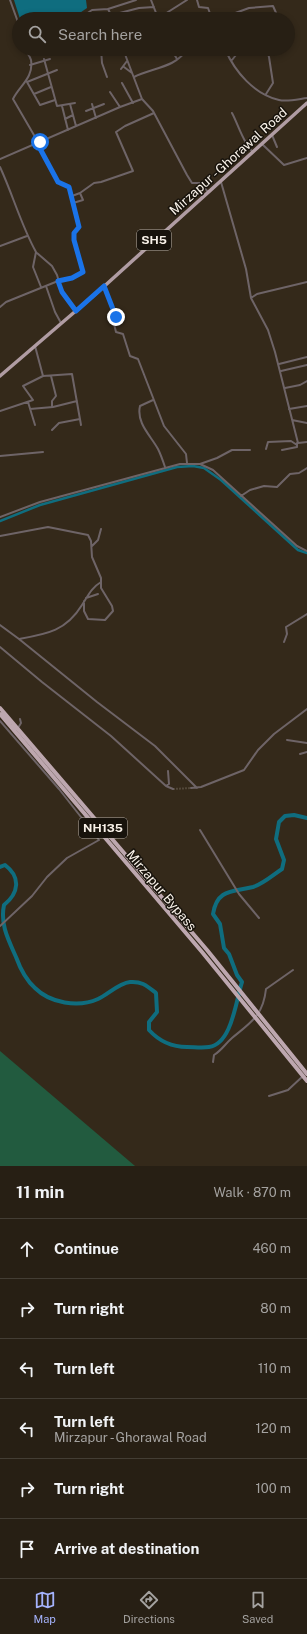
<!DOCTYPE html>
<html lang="en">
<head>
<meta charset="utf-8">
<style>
  body { margin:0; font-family:"Public Sans",sans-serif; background:#332c22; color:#f1f3f6 }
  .stop { position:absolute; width:12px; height:12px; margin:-9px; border:3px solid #1a73e8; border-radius:50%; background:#fff }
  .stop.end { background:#1a73e8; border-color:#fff; box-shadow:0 1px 4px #0008 }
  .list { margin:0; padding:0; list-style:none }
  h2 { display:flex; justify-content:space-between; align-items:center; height:52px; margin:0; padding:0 16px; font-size:17px }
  h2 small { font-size:13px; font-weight:400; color:#a4a2a0 }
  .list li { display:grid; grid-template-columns:26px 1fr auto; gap:12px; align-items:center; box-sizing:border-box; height:60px; padding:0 16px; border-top:1px solid #433d34 }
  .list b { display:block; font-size:15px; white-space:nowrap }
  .list p { margin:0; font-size:13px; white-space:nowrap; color:#a4a2a0 }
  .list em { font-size:13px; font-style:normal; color:#a4a2a0 }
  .icon { flex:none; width:22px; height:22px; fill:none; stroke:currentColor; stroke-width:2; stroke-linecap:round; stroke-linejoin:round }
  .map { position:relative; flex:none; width:307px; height:1166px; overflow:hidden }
  .search { position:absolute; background:#271f14; box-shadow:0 2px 6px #0003; left:12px; right:12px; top:12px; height:44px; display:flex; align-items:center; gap:10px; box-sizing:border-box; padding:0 14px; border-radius:22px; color:#a4a2a0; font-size:15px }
  .sheet { height:412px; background:#271f14 }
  nav { display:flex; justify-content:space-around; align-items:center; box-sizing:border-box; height:56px; border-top:1px solid #433d34; background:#271f14; font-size:11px; color:#a4a2a0 }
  nav a { display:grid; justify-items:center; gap:2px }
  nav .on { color:#a4b2fc }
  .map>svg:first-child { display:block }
</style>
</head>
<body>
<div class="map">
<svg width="307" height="1166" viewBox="0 0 307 1166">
  <rect width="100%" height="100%" fill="#34291a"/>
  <path fill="#225b3f" d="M 0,1051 L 135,1166 L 0,1166 Z"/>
  <path fill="#0f6d7f" d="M 14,0 L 86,0 L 87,8 L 71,19 L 20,19 Z"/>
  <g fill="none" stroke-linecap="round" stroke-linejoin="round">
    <path stroke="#0f6d7f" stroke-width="2.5" d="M 0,521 L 40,505 L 177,467 L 193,466 L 204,468 L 221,480 L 298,550 L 307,553"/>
    <path stroke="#0f6d7f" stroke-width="4" d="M 0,867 L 5,865 C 21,877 19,893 4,905 C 0,924 8,939 16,957 C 20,968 26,980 35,988 C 50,1003 78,1008 98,999 C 107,995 119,983 130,982 C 142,981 147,986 156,993 L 157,1012 L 149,1022 L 149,1030 C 159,1041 172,1047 187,1047 C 194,1047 202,1048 209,1047 C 232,1044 236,1000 242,982 L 237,975 L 229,954 L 224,948 L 220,924 L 213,914 C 217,889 232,892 253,887 C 263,884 273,875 282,869 L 284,860 L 276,839 L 279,822 L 285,816 L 294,815 L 307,818"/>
    <path stroke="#524739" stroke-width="2" stroke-dasharray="2 1" stroke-linecap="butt" d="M 173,789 L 191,788"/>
    <path stroke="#6e6467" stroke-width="2" d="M 10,0 L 19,25
      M 151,0 L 158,18
      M 197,0 L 199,7 L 208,8 L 212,19
      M 108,9 L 136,0
      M 112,15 L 139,8 L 154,7
      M 79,19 L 92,10 L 108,9 L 113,19
      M 157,19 L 187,0
      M 219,19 L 249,8 L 273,6 L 277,15
      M 25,49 C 27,53 30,56 31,60 C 34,78 19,86 13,99 L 38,142
      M 101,49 L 102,63 L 107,77
      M 123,49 L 142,99 L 153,111 L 187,175 L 192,183 L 201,183 L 208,192
      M 171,49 L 177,59
      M 225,49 C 235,72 254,94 279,100 C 287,102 299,99 307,98
      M 258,49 L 268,54 L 269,57 L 273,83 L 266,94
      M 44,59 L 57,106 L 75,103
      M 232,60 L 236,55 L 238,49
      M 30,65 L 50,59
      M 124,67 L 132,73
      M 121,69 L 127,61
      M 134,77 C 151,68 176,68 187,49
      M 27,82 L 40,105 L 55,100
      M 27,82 L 57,70
      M 122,83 L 133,103
      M 110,92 L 120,107
      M 34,94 L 51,87
      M 70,104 L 76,126
      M 92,104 L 96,118
      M 62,106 L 68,130
      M 86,111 L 104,104
      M 232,113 C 238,124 244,145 253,152
      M 65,119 L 73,115
      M 272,135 L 277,147
      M 262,144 L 284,165 L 307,158
      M 0,159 L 120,107 L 142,99
      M 0,167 C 13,195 21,225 36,252 L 33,267 L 41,287
      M 221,182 L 246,269 L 251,298 L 268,330 L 275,352 L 298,443 L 307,442
      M 72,196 L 80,193 L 94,183 L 101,182 L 133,171 L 116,132 L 125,126 L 154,113
      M 73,203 L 83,200 L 80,193
      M 0,246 L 27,236
      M 37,253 L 52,266 L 57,275 L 62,292 L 76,311
      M 46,286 L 55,312 L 61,323
      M 104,286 L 117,316 L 113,320 L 116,332 L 123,334 L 130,356 L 138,359 L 164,426 L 186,454 L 187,463
      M 251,298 L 257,294 L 307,282
      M 0,307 L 6,302 L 58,281 L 72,278 L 83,272 L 74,240 L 74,233 L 79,227 L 69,187 L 58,182 L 37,143
      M 35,346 L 43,376 L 72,374 L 81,425
      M 279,364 L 307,357
      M 281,371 L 307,365
      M 51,376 L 56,396 L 52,401 L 52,407
      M 285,388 L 300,385 L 307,381
      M 153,400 L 140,406 C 136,423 151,436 158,449 C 161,455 163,461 165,467
      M 28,402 L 35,425
      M 30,409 L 53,407 L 77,401
      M 289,409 L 307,406
      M 0,411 L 33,400 L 23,386 L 43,376
      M 292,420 L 307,423
      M 52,430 L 59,423 L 80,419
      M 266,449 L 268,442 L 291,441 L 297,445
      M 282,450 L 297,447 L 297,443
      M 0,456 L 43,452
      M 200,464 L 217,458 L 232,450 L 250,450
      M 241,496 L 250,490 L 264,486 L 277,487 L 290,474 L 299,473 L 307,468
      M 0,517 L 40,502 L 180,464 L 200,464 L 213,470 L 297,546 L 307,551
      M 0,536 L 48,527 L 88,535 L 91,541 L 92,557 L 101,578 L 101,588 L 112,606 L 113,611 L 105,620 L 88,619 L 84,611 L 84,601
      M 92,546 L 98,540 L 101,529
      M 86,598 L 98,594
      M 0,625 L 19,639 C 47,634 66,631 82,605 C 88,596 91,588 101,582
      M 19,639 L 97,702 L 155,746 L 197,788
      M 284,642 L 287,634 L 286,627 L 307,614
      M 0,647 L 42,682 L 111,736 L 166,786 L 173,789
      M 0,721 L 59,789 L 99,840 L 67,858 L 47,877 L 32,896 L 0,926
      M 18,728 L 21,723 L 20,719
      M 287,740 L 307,743
      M 300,754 L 307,752
      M 166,786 L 169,784 L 168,771
      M 191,788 L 201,787 L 244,770 L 258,750 L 274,734 L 307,709
      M 200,830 L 239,894 L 259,918
      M 113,838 L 120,836
      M 213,1062 L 214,1055 C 222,1050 225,1044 232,1038 C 251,1022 263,1016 266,989 L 293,970
      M 269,1096 L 288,1090 L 303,1076"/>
    <path stroke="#b09ca3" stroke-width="3.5" d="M 0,376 L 99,291 L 307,103"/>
    <path stroke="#bda7af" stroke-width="4" d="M 0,708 L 207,950 L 307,1074
      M 0,714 L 202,952 L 307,1081"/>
  </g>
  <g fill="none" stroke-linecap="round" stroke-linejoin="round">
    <path stroke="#1a73e8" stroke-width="5" d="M 40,142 L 37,143 L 58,182 L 69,187 L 79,227 L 74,233 L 74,240 L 83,272 L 72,278 L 58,281 L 62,292 L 76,311 L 104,286 L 116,317"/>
  </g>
  <g text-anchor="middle" stroke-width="3" stroke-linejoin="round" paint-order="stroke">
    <g fill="#18130c" stroke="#b6afa7" stroke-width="1">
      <rect x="137" y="230" width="34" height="20" rx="3"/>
      <rect x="79" y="818" width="48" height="20" rx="3"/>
    </g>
    <g font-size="12" font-weight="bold" fill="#f9f2e9">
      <text x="154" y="244">SH5</text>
      <text x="103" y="832">NH135</text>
    </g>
    <g font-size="13" fill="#f9f2e9" stroke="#18130c">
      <text transform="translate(228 161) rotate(-42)" y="5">Mirzapur - Ghorawal Road</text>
      <text transform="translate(162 890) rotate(50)" y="5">Mirzapur Bypass</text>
    </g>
  </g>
</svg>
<div class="stop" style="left:40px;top:142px"></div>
<div class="stop end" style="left:116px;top:317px"></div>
<div class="search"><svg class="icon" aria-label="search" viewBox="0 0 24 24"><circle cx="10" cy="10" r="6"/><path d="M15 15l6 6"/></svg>Search here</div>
</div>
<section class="sheet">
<h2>11 min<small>Walk · 870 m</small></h2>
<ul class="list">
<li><svg class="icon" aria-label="ahead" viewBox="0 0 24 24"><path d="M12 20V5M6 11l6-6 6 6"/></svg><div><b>Continue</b></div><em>460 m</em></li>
<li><svg class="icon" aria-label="right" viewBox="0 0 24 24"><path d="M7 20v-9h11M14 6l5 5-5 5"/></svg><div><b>Turn right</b></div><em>80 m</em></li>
<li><svg class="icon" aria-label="left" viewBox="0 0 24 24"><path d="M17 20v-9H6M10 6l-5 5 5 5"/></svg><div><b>Turn left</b></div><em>110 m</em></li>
<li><svg class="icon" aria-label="left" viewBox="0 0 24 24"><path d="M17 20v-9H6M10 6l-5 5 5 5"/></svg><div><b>Turn left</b><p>Mirzapur - Ghorawal Road</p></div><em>120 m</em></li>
<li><svg class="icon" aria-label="right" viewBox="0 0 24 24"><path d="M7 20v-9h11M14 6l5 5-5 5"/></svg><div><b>Turn right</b></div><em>100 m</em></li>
<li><svg class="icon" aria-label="arrive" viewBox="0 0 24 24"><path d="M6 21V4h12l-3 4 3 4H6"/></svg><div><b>Arrive at destination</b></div></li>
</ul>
</section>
<nav>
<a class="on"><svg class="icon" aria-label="map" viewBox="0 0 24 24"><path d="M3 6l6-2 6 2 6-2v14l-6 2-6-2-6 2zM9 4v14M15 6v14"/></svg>Map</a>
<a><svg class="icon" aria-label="directions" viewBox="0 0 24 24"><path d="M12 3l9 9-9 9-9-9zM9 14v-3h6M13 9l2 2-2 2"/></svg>Directions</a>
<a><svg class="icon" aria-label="saved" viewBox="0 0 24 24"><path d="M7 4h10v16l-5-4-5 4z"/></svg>Saved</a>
</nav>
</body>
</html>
